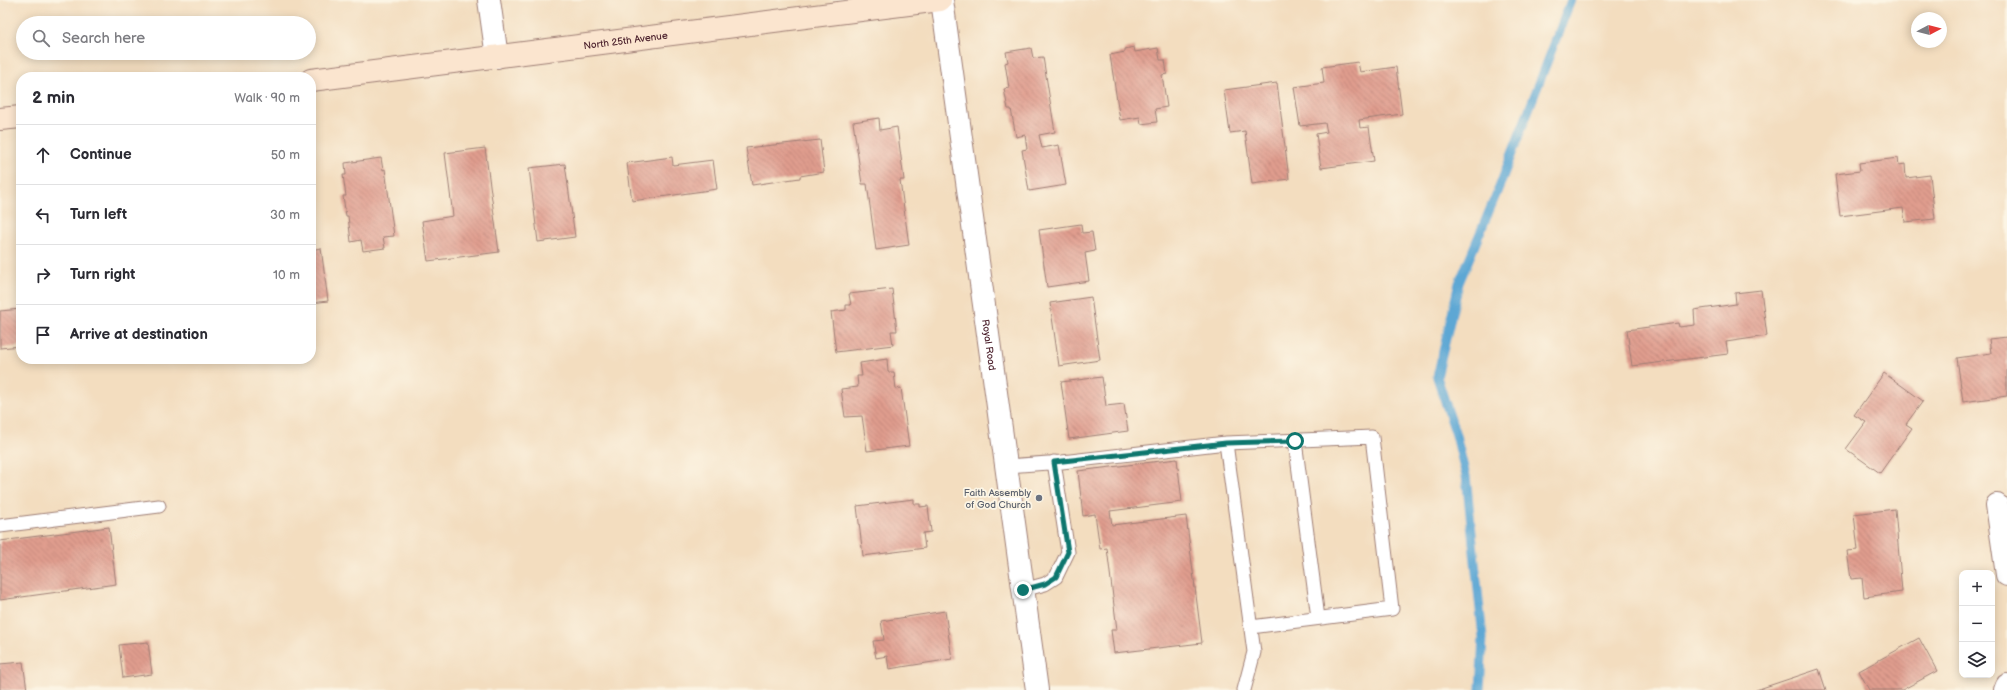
<!DOCTYPE html>
<html lang="en">
<head>
<meta charset="utf-8">
<style>
  body { margin:0; font-family:"Balsamiq Sans",sans-serif; background:#f2f2f3; color:#2b2b33 }
  .controls { position:absolute; right:12px; bottom:12px; display:grid; overflow:hidden; border-radius:8px; box-shadow:0 2px 10px #0003 }
  .controls button { width:36px; height:36px; display:grid; place-items:center; padding:0; border:0; border-bottom:1px solid #e1e1e2; background:#fff; color:#2b2b33; font:20px sans-serif }
  .compass { position:absolute; left:1911px; top:12px; width:36px; height:36px; border-radius:50%; background:#fff; box-shadow:0 2px 10px #0003; rotate:83deg }
  .stop { position:absolute; width:12px; height:12px; margin:-9px; border:3px solid #0f766e; border-radius:50%; background:#fff }
  .stop.end { background:#0f766e; border-color:#fff; box-shadow:0 1px 4px #0008 }
  .list { margin:0; padding:0; list-style:none }
  h2 { display:flex; justify-content:space-between; align-items:center; height:52px; margin:0; padding:0 16px; font-size:17px }
  h2 small { font-size:13px; font-weight:400; color:#7c7c81 }
  .list li { display:grid; grid-template-columns:26px 1fr auto; gap:12px; align-items:center; box-sizing:border-box; height:60px; padding:0 16px; border-top:1px solid #e1e1e2 }
  .list b { display:block; font-size:15px; white-space:nowrap }
  .list em { font-size:13px; font-style:normal; color:#7c7c81 }
  .icon { flex:none; width:22px; height:22px; fill:none; stroke:currentColor; stroke-width:2; stroke-linecap:round; stroke-linejoin:round }
  .map { position:relative; flex:none; width:2007px; height:690px; overflow:hidden }
  .search { position:absolute; background:#fff; box-shadow:0 2px 10px #0003; left:16px; top:16px; width:300px; height:44px; display:flex; align-items:center; gap:10px; box-sizing:border-box; padding:0 14px; border-radius:22px; color:#7c7c81; font-size:15px }
  .panel { position:absolute; background:#fff; box-shadow:0 2px 10px #0003; left:16px; top:72px; width:300px; height:292px; border-radius:16px }
  .map>svg:first-child { display:block }
</style>
</head>
<body>
<div class="map">
<svg width="2007" height="690" viewBox="0 0 2007 690">
  <defs>
    <pattern id="building-back-hatch" width="6" height="6" patternUnits="userSpaceOnUse"><rect width="6" height="6" fill="#e09d8e"/><path d="M-1 5l2 2M0 0l6 6M5-1l2 2" fill="none" stroke="#b87f74"/></pattern>
  </defs>
  <rect width="100%" height="100%" fill="#fcf5e5"/>
  <filter id="ink" filterUnits="userSpaceOnUse"><feTurbulence type="fractalNoise" baseFrequency=".025" numOctaves="2"/><feDisplacementMap in="SourceGraphic" scale="8" xChannelSelector="R" yChannelSelector="G"/><feConvolveMatrix kernelMatrix="1 2 1 2 8 2 1 2 1" color-interpolation-filters="sRGB"/></filter>
  <filter id="wash" filterUnits="userSpaceOnUse"><feTurbulence type="fractalNoise" baseFrequency=".012" numOctaves="4" result="noise"/><feDisplacementMap in="SourceGraphic" scale="16" xChannelSelector="R" yChannelSelector="G"/><feGaussianBlur stdDeviation="0.9" result="paint"/><feColorMatrix in="noise" values="0 0 0 0 0 0 0 0 0 0 0 0 0 0 0 0 0 1.4 0 .05"/><feComposite in="paint" operator="in"/></filter>
  <g filter="url(#wash)">
    <rect width="100%" height="100%" fill="#f3ddbf"/>
    <g fill="none" stroke-linecap="round" stroke-linejoin="round">
      <path stroke="#5da7d4" stroke-width="9" d="M 1480,690 L 1483,638 L 1466,476 L 1456,435 L 1437,377 L 1459,283 L 1498,190 L 1571,0"/>
    </g>
    <g id="blocks">
      <path fill="url(#building-back-hatch)" d="M 1134,47 L 1135,52 L 1158,48 L 1160,60 L 1165,60 L 1167,74 L 1162,75 L 1167,107 L 1155,109 L 1157,122 L 1141,124 L 1140,117 L 1120,120 L 1110,55 L 1125,52 L 1125,49 Z
        M 1031,48 L 1033,58 L 1043,57 L 1055,132 L 1039,135 L 1042,148 L 1059,145 L 1066,185 L 1029,191 L 1022,150 L 1027,149 L 1025,135 L 1016,137 L 1011,109 L 1008,109 L 1004,89 L 1009,88 L 1005,63 L 1008,62 L 1006,52 Z
        M 1358,62 L 1360,72 L 1396,67 L 1402,114 L 1359,120 L 1360,128 L 1369,127 L 1374,161 L 1321,168 L 1316,134 L 1327,132 L 1325,123 L 1300,126 L 1294,87 L 1324,83 L 1322,67 Z
        M 1277,83 L 1289,179 L 1252,184 L 1245,131 L 1230,133 L 1224,90 Z
        M 879,118 L 880,130 L 897,127 L 904,180 L 900,180 L 909,245 L 876,250 L 867,184 L 862,184 L 853,122 Z
        M 820,140 L 824,172 L 800,176 L 800,178 L 752,185 L 746,148 Z
        M 485,148 L 499,252 L 428,261 L 422,221 L 453,216 L 445,153 Z
        M 672,157 L 673,165 L 713,160 L 717,189 L 632,201 L 627,163 Z
        M 381,158 L 383,170 L 385,169 L 394,236 L 383,237 L 385,248 L 363,251 L 361,240 L 351,242 L 348,216 L 346,216 L 343,196 L 346,196 L 343,175 L 346,175 L 345,163 Z
        M 1898,158 L 1899,165 L 1905,164 L 1906,178 L 1930,175 L 1935,219 L 1905,222 L 1903,208 L 1840,216 L 1835,174 L 1860,171 L 1859,163 Z
        M 565,164 L 575,237 L 538,242 L 529,168 Z
        M 1081,224 L 1082,233 L 1092,232 L 1095,251 L 1085,253 L 1089,281 L 1047,287 L 1039,230 Z
        M 321,248 L 328,301 L 311,303 L 311,250 Z
        M 892,289 L 897,331 L 891,331 L 893,345 L 836,352 L 831,312 L 846,310 L 846,305 L 851,305 L 849,294 Z
        M 1761,290 L 1767,336 L 1726,342 L 1728,354 L 1632,366 L 1627,330 L 1678,323 L 1679,327 L 1695,325 L 1694,310 L 1736,304 L 1735,293 Z
        M 1091,297 L 1100,360 L 1059,366 L 1050,303 Z
        M 21,309 L 21,346 L 0,348 L 0,311 Z
        M 2007,337 L 2007,396 L 1963,402 L 1957,358 L 1991,353 L 1989,339 Z
        M 887,359 L 888,372 L 894,372 L 896,389 L 901,388 L 909,446 L 867,451 L 862,416 L 845,417 L 841,389 L 858,387 L 857,376 L 862,376 L 860,363 Z
        M 1884,373 L 1923,401 L 1906,424 L 1912,428 L 1880,473 L 1846,449 L 1866,422 L 1854,415 Z
        M 1102,377 L 1106,406 L 1124,404 L 1128,431 L 1069,439 L 1061,382 Z
        M 1177,459 L 1182,502 L 1110,511 L 1112,525 L 1186,516 L 1202,643 L 1114,653 L 1111,630 L 1117,630 L 1107,548 L 1100,549 L 1095,514 L 1083,516 L 1078,471 Z
        M 914,499 L 914,504 L 920,504 L 920,507 L 928,506 L 931,532 L 923,533 L 925,548 L 863,556 L 857,506 Z
        M 1895,509 L 1902,592 L 1864,597 L 1862,578 L 1851,579 L 1847,551 L 1858,550 L 1854,514 Z
        M 109,527 L 116,584 L 0,600 L 0,541 Z
        M 945,611 L 952,659 L 889,669 L 887,656 L 876,658 L 873,641 L 884,640 L 881,621 Z
        M 1919,638 L 1937,671 L 1902,690 L 1869,690 L 1859,671 Z
        M 148,642 L 152,674 L 123,678 L 119,645 Z
        M 23,662 L 27,690 L 0,690 L 0,664 Z
        M 1819,669 L 1826,690 L 1756,690 Z"/>
    </g>
  </g>
  <g filter="url(#ink)">
    <use href="#blocks" fill-opacity="0" stroke="#9e7e75" stroke-width="1"/>
    <g fill="none" stroke-linecap="round" stroke-linejoin="round">
      <g stroke="#9e7e75" stroke-width="15">
        <path id="lane" d="M 1295,441 L 1318,618
          M 1226,443 L 1254,652 L 1244,690
          M 1006,466 L 1062,462 L 1226,443 L 1372,437 L 1392,609 L 1251,627
          M 0,526 L 159,506
          M 1023,590 L 1045,584 L 1056,577 L 1068,552 L 1054,462"/>
      </g>
      <g stroke="#9e7e75" stroke-width="24">
        <g id="street">
          <path d="M 489,0 L 497,57"/>
          <path id="s1" d="M 942,0 L 1037,690"/>
          <path d="M 1997,505 L 2007,575"/>
          <path d="M 2005,690 L 2007,685"/>
        </g>
      </g>
      <g stroke="#9e7e75" stroke-width="24">
        <g id="secondary">
          <path id="s2" d="M 311,80 L 940,0"/>
          <path d="M 0,119 L 21,117"/>
        </g>
      </g>
      <use href="#lane" stroke="#fff" stroke-width="13"/>
      <use href="#street" stroke="#fff" stroke-width="22"/>
      <use href="#secondary" stroke="#fbe5cf" stroke-width="22"/>
    </g>
  </g>
  <g fill="none" stroke-linecap="round" stroke-linejoin="round" filter="url(#ink)">
    <path stroke="#0f766e" stroke-width="5" d="M 1023,590 L 1045,584 L 1056,577 L 1068,552 L 1054,462 L 1226,443 L 1295,441"/>
  </g>
  <circle fill="#6b7280" stroke="#fcf5e5" stroke-width="1.5" cx="1039" cy="498" r="4"/>
  <g text-anchor="middle" stroke-width="3.5" stroke-linejoin="round" paint-order="stroke">
    <g font-size="10" fill="#4a1f2b" stroke="#fcf5e5">
      <text dy="4" stroke="none"><textPath href="#s2" startOffset="317">North 25th Avenue</textPath></text>
      <text dy="4" stroke="none"><textPath href="#s1" startOffset="348">Royal Road</textPath></text>
    </g>
    <g font-size="10" fill="#5b616d" stroke="#fcf5e5" text-anchor="end">
      <text x="1031" y="496">Faith Assembly<tspan x="1031" dy="12">of God Church</tspan></text>
    </g>
  </g>
</svg>
<div class="controls">
<button>+</button>
<button>−</button>
<button><svg class="icon" aria-label="layers" viewBox="0 0 24 24"><path d="M12 4l9 5-9 5-9-5zM3 14l9 5 9-5"/></svg></button>
</div>
<svg class="compass" viewBox="-18 -18 36 36"><path d="M0-13l5 13h-10z" fill="#e53935"/><path d="M0 13l5-13h-10z" fill="#7c7c81"/></svg>
<div class="stop" style="left:1295px;top:441px"></div>
<div class="stop end" style="left:1023px;top:590px"></div>
<div class="search"><svg class="icon" aria-label="search" viewBox="0 0 24 24"><circle cx="10" cy="10" r="6"/><path d="M15 15l6 6"/></svg>Search here</div>
<section class="panel">
<h2>2 min<small>Walk · 90 m</small></h2>
<ul class="list">
<li><svg class="icon" aria-label="ahead" viewBox="0 0 24 24"><path d="M12 20V5M6 11l6-6 6 6"/></svg><div><b>Continue</b></div><em>50 m</em></li>
<li><svg class="icon" aria-label="left" viewBox="0 0 24 24"><path d="M17 20v-9H6M10 6l-5 5 5 5"/></svg><div><b>Turn left</b></div><em>30 m</em></li>
<li><svg class="icon" aria-label="right" viewBox="0 0 24 24"><path d="M7 20v-9h11M14 6l5 5-5 5"/></svg><div><b>Turn right</b></div><em>10 m</em></li>
<li><svg class="icon" aria-label="arrive" viewBox="0 0 24 24"><path d="M6 21V4h12l-3 4 3 4H6"/></svg><div><b>Arrive at destination</b></div></li>
</ul>
</section>
</div>
</body>
</html>
